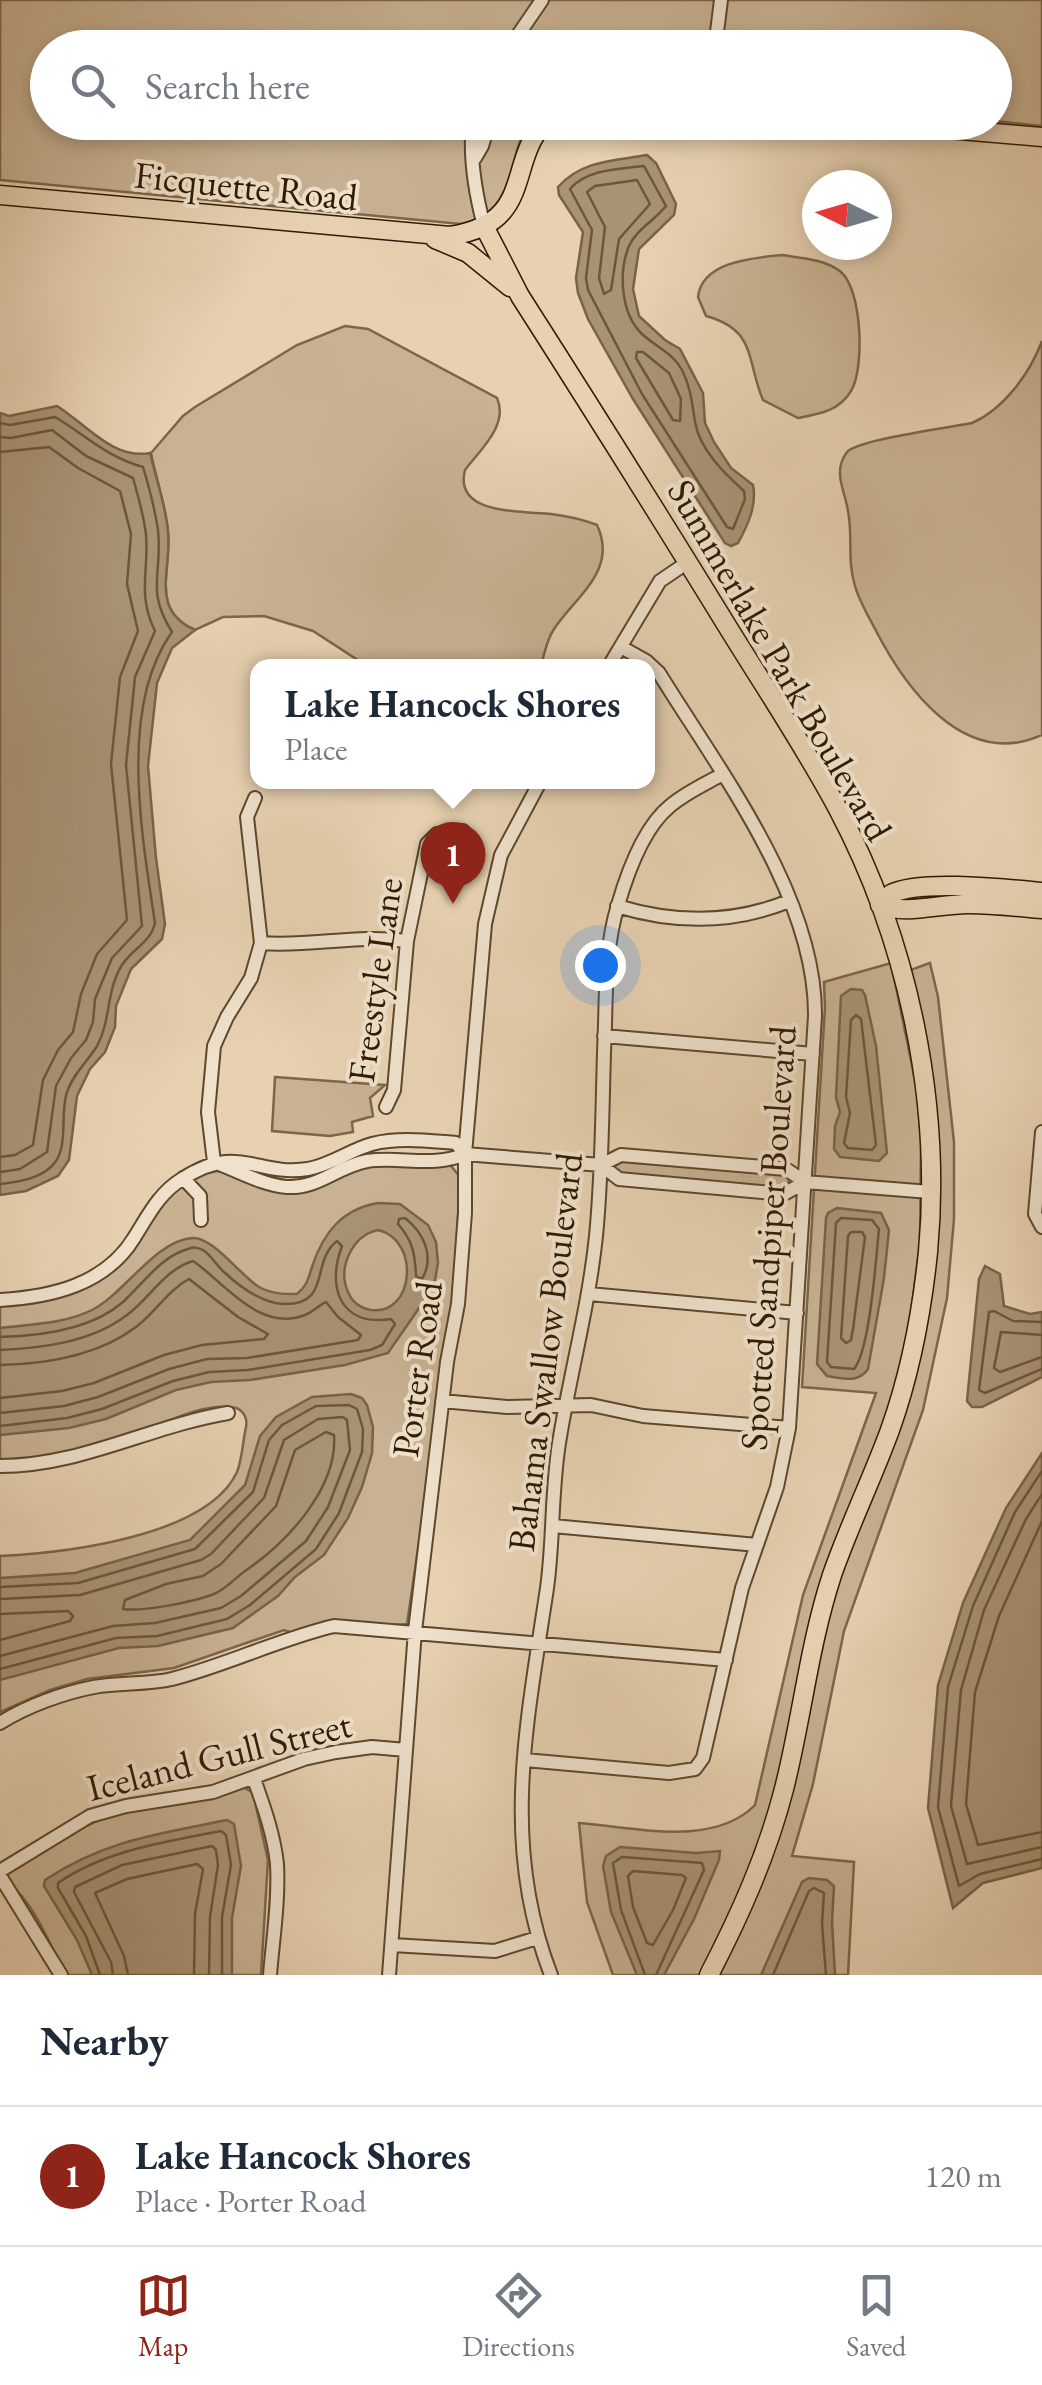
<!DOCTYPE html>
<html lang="en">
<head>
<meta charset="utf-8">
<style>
  body { margin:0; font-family:"EB Garamond",serif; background:#f2f2f3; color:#1f2937 }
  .compass { position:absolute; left:802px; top:170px; width:90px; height:90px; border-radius:50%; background:#fff; box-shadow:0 5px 15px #0003; rotate:275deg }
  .you { position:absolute; left:600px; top:965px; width:35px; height:35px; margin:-25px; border:8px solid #fff; border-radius:50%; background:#1a73e8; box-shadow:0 0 0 15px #1a73e833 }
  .badge { display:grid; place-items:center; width:65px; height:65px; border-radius:50%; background:#8f2418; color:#fff; font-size:32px; font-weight:700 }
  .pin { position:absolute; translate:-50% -82px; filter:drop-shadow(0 2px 5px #0008) }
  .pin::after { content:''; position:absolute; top:52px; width:35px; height:30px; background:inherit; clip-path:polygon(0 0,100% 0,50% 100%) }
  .popup { position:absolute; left:250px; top:659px; width:405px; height:130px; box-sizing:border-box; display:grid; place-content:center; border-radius:20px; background:#fff; filter:drop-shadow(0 2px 8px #0005); font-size:32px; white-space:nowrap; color:#747a83 }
  .popup b { font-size:38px; color:#1f2937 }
  .popup::after { content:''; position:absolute; left:50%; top:100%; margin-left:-20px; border:20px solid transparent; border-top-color:#fff }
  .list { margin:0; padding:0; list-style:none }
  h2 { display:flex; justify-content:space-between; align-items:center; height:130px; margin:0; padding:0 40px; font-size:42px }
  h2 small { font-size:32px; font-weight:400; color:#747a83 }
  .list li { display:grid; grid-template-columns:65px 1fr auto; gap:30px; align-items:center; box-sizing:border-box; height:140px; padding:0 40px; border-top:2px solid #e0e1e3 }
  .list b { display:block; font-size:38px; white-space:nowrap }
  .list p { margin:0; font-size:32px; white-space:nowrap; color:#747a83 }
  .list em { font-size:32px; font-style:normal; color:#747a83 }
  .icon { flex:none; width:55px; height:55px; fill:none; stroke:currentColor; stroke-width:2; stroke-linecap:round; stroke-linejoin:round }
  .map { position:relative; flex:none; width:1042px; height:1975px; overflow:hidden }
  .search { position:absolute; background:#fff; box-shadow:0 5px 15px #0003; left:30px; right:30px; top:30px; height:110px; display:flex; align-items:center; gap:25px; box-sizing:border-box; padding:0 35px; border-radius:55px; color:#747a83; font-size:38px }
  .sheet { height:270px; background:#fff }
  nav { display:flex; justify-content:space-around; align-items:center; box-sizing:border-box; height:140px; border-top:2px solid #e0e1e3; background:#fff; font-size:28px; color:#747a83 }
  nav a { display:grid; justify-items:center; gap:5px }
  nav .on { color:#8f2418 }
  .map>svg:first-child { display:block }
</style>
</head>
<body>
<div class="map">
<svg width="1042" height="1975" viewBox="0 0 1042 1975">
  <rect width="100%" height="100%" fill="#e7d1b1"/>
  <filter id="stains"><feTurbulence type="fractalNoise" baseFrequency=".002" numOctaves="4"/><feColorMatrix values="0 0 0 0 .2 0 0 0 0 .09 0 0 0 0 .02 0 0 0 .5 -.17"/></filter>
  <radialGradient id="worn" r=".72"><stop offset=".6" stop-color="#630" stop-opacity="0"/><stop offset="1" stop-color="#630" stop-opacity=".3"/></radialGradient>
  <path fill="#c8b293" stroke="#7c664a" stroke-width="2.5" d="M 0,0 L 1042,0 L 1042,126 L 995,121 L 994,48 L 48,48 L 48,122 L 528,123 C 506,160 518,212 461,224 L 0,180 Z
    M 782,255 C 801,258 825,259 841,272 C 862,290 865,368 851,391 C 839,411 820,414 798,418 L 763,400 C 746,360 757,330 706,316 L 698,297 C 702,261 754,258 782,255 Z
    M 345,326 L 368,329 L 497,398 C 509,425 480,450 465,470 C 453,516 524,511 551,514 C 567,516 582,519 597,525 C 618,570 577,595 554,629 C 547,639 544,654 541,666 L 367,666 L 313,631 L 264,616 L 223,617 L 195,630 C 149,610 172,570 168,532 C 166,506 156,479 151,453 L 183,416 L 195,407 L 297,345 Z
    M 1042,341 L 1042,735 C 964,770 905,688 874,627 C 867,614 859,600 855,586 C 847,560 853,536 848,511 C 845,490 832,472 847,452 C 857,440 951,427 972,423 C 1004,409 1030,373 1042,341 Z
    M 891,963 L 917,1090 L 921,1140 L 920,1242 L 908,1336 L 890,1406 L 793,1718 L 762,1843 L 704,1975 L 613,1975 L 587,1902 L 579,1823 C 633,1827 713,1848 755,1805 L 803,1595 L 876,1393 L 802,1387 L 825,1007 L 824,982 Z
    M 930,963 L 938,997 L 954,1142 L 954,1219 L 947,1298 L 923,1410 L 844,1631 L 813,1784 L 792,1856 L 854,1862 L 848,1975 L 709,1975 L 747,1897 L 813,1639 L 909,1362 L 930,1192 L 902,973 Z
    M 275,1077 L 385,1085 L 370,1098 L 373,1116 L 352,1122 L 353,1132 L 330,1136 L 272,1131 Z
    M 619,1160 L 780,1173 L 790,1178 L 786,1189 L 620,1177 L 614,1167 Z
    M 442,1165 L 451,1166 L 460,1177 L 453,1311 L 407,1624 L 292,1633 L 284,1630 L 174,1668 L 87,1679 L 50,1690 L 0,1712 L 0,1556 C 63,1553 207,1537 237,1472 C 242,1460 243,1440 246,1427 C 248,1416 241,1407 230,1407 C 196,1404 159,1427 128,1437 C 87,1452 42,1460 0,1460 L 0,1303 L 91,1283 L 168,1196 L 201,1174 L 218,1171 L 231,1174 L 270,1189 L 362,1166 Z
    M 242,1786 L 253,1793 L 268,1860 L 261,1975 L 65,1975 C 50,1944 35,1905 8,1882 L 8,1872 L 66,1835 L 106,1817 L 135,1809 L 192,1802 Z"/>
  <path fill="#a89375" stroke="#786346" stroke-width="2.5" fill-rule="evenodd" d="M 647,155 L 656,163 L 676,204 L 674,215 L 639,249 L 633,289 L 639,316 L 665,340 L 680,349 L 703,393 L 705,423 L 714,442 L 731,468 L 753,485 C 757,505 748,525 738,543 L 731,546 L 725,543 L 633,399 L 588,319 L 578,293 L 576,278 L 583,232 L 559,195 L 558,187 C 582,160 614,161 647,155 Z
    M 57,406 C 86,424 113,460 150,453 C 156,479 166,506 168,532 C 172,570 149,610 195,630 L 172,648 L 157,683 L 148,766 L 156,858 L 165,924 L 162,939 L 131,969 L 116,1006 L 115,1027 L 105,1052 L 90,1069 L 77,1096 L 69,1160 L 58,1176 L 26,1191 L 0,1195 L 0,413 L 9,416 Z
    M 851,989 L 862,990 L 865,995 L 876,1046 L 887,1153 L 879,1161 L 840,1157 L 834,1149 L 835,1126 L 840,1112 L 836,1097 L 841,996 Z
    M 378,1203 L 400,1204 L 428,1225 L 436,1242 L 438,1263 L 435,1280 L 426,1298 L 388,1353 L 345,1365 L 250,1380 L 211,1382 L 176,1390 L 106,1419 L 69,1428 L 0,1435 L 0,1328 C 30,1324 64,1324 92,1310 C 125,1293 155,1241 192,1238 C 212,1236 240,1275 259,1287 C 272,1294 283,1294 297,1294 C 307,1286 308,1279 312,1267 C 323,1233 342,1209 378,1203 ZM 378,1230 C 421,1240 414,1316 371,1310 C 361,1308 352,1302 348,1292 C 337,1267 353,1235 378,1230 Z
    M 837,1208 L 881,1213 L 889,1230 L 884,1278 L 868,1369 C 858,1384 842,1378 827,1376 L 817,1364 L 826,1218 L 828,1213 Z
    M 985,1266 L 1000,1274 L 1004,1306 L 1030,1314 L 1042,1312 L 1042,1377 L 982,1407 L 972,1407 L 967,1401 L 979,1279 Z
    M 351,1394 L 362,1398 L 367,1405 L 373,1427 L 372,1453 L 362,1487 L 348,1518 L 324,1555 L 295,1577 L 278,1596 L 233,1628 L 158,1646 L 119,1648 L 0,1680 L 0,1578 L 75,1573 L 190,1540 L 245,1485 L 260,1436 L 276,1417 L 312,1397 Z
    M 1042,1453 L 1042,1868 L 983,1883 L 953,1908 L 928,1808 L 938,1685 L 963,1603 L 1006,1508 Z
    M 227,1820 L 234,1824 L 241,1866 L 232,1918 L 232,1975 L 92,1975 L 77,1940 L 44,1886 L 45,1880 C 105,1840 159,1834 227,1820 Z
    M 620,1847 L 696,1853 L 720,1851 L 719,1860 L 694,1919 L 664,1975 L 637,1975 L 611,1912 L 603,1866 L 606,1856 Z
    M 809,1878 L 827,1880 L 834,1886 L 832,1922 L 835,1975 L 761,1975 L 802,1882 Z"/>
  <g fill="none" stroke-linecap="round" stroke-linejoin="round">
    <path stroke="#6c573a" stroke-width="2.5" d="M 644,166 L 666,206 C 655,220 636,230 629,246 C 618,273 621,314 642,334 C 656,347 673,353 682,370 C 691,388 692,403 695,422 C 700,450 724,473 744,491 L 745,499 L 733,529 L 727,527 L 642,394 L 588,290 L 586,278 L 592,230 L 570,189 C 587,169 619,169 644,166 Z
      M 637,180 L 650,204 L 619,239 L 611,290 L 604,294 L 599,278 L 605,227 L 587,192 L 595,186 Z
      M 637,352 L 643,352 L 669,373 L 681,399 L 680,421 L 673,420 L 636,358 Z
      M 0,423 L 10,425 L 55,417 C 87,436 105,456 143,467 C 149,487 155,510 158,530 C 163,574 145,589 172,632 C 118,707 142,836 155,923 C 151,942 132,949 122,965 C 106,990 111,1021 97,1046 C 87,1062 73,1074 67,1092 C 60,1113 68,1143 56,1161 C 45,1178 19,1182 0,1184
      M 0,437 L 11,438 L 52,430 L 86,456 L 133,478 C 138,496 144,516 146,535 C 149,571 137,595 155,631 L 135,677 L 126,765 L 142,926 L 112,958 L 95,999 L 93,1022 L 86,1040 L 71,1058 L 56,1086 L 47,1152 L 20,1169 L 0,1172
      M 0,452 L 49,447 L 78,468 L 120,491 L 131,534 L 127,584 L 138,631 L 120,677 L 111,764 L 127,920 L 97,954 L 81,994 L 73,1032 L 58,1050 L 43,1080 L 33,1145 L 15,1155 L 0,1157
      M 856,1015 L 861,1019 L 876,1145 L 872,1150 L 848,1148 L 844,1143 L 850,1113 L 846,1097 L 851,1020 Z
      M 405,1218 C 424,1233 435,1257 422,1279 L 416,1276 C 415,1254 413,1241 398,1224 L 399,1219 Z
      M 841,1218 L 872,1220 L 879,1229 C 876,1258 870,1350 854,1369 L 831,1367 L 827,1362 L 836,1223 Z
      M 851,1232 L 862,1232 L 865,1237 L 853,1329 L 851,1340 L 846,1343 L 841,1338 L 848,1236 Z
      M 1042,1322 L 1013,1321 L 994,1311 L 989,1312 L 979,1390 L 985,1393 L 1042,1369
      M 1042,1335 L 1001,1332 L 994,1368 L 1000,1372 L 1042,1357
      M 0,1337 C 41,1336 91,1330 123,1302 C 143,1284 161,1256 188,1249 C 194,1247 197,1247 203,1250 C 211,1255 217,1266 224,1272 C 240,1287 261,1303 284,1304 C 332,1305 310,1262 337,1241 L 342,1246 C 326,1288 341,1327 391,1319 L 395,1324 L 382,1345 L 370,1350 L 248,1370 L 209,1372 L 173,1381 L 102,1409 L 67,1418 L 0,1426
      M 0,1350 C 43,1348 92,1342 127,1315 C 150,1298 165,1269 193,1261 C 224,1282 259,1333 305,1315 C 313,1312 319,1305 326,1302 L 338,1317 L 361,1335 L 358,1340 L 247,1358 L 207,1359 L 169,1369 L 98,1397 L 64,1406 L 0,1413
      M 0,1365 C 46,1364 99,1355 136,1327 C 155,1313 168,1290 189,1279 L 238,1317 L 268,1334 L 264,1339 L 202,1345 L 164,1355 L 94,1383 L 62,1391 L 0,1398
      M 326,1432 L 334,1435 C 338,1489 285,1544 245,1571 C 234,1579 226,1589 214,1594 C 194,1602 142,1612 123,1609 L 125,1600 L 166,1584 L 203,1576 L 221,1564 L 276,1506 L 295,1450 Z
      M 1042,1471 L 1015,1512 L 973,1606 L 948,1687 L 938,1807 L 959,1886 L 980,1874 L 1042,1859
      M 1042,1494 L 1026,1519 L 984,1610 L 961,1690 L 951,1806 L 967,1864 L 1042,1847
      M 1042,1521 L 999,1616 L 975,1692 L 966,1804 L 978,1845 L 1042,1832
      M 0,1587 L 78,1583 L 195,1549 L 253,1492 L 269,1440 L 282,1425 L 316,1406 L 349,1405 L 357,1409 L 363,1429 L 362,1452 L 339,1513 L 316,1549 L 250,1605 L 227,1619 L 157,1636 L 116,1638 L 0,1669
      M 0,1599 L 80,1595 L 201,1560 L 211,1554 L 264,1498 L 284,1440 L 318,1419 L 343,1417 L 347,1420 L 350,1450 L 328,1507 L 306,1541 L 241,1596 L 221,1608 L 155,1623 L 113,1626 L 0,1656
      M 0,1614 L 68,1611 L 73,1616 L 70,1621 L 0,1640
      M 633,1871 L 682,1875 L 686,1878 L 673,1910 L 653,1945 L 647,1943 L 633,1907 L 628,1876 Z
      M 100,1975 L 86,1936 L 58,1888 L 58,1883 C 106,1850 165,1842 221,1831 L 226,1835 L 231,1865 L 222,1917 L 222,1975
      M 113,1975 L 111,1962 L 74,1892 L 75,1887 L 122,1865 L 212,1846 L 216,1850 L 218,1865 L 210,1917 L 209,1975
      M 128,1975 L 124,1956 L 95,1893 L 127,1879 L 197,1864 L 203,1869 L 195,1914 L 194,1975
      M 645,1975 L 621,1910 L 613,1863 L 622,1857 L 702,1863 L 704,1870 L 656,1975
      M 773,1975 L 809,1891 L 814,1888 L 824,1893 L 822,1923 L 826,1975"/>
    <g stroke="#5d482c" stroke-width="16">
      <path id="minor" d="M 502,48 L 506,41 L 516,38 L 542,0
        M 715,48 L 721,0
        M 473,122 C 469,157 475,192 484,226
        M 475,158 L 482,146 L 489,122
        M 609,666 L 660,581 L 688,562
        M 617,906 C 676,924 733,924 789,901
        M 261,943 C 312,947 356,934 407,941
        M 604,1036 L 813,1054
        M 386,1107 L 394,1090 L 407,941 L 427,844 L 437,834 L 463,831
        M 1042,1132 L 1035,1214 L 1042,1227
        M 214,1162 C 239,1171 262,1185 287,1187 C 318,1189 338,1166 367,1161 C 400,1156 434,1168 465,1154 L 601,1165 L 621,1155 L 786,1169 L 805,1182 L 930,1192
        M 214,1162 L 208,1112 L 214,1046 L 227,1017 L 251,978 L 261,943 L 247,817 L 255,798
        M 601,1165 L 619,1179 L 784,1194 L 805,1182
        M 183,1178 L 200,1196 L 201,1220
        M 589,1294 L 797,1313
        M 0,1300 C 51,1297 105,1285 134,1238 C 148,1216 159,1193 182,1179 C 239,1142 256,1177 308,1169 C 331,1165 350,1150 372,1144 C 399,1137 429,1141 456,1143 L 465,1154
        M 442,1401 L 507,1407 L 591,1405 L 643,1416 L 789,1428
        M 0,1466 C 81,1466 150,1426 228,1413
        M 553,1526 L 757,1545
        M 0,1723 C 27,1706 63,1693 94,1687 C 120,1682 147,1685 172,1679 C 227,1665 279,1639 334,1626 L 726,1660
        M 525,1760 L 669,1773 L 695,1769 L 703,1758 L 742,1588 L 777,1487 L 789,1428 L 815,1016 C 816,896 720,772 659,673 L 646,661 L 621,647
        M 254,1779 C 264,1807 274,1835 277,1864 C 279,1901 273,1938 270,1975
        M 0,1871 L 90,1816 L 126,1806 L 213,1792 L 304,1759 L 336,1752 L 372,1747 L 406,1750
        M 0,1876 L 61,1975
        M 392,1945 L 495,1951 L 537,1938
        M 389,1975 L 415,1631 L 447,1362 L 458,1304 L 465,1213 L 465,1154 L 485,924 L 501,855 L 540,782
        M 551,1975 C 500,1843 527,1723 547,1588 C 554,1538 551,1487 560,1437 C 571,1370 589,1304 596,1236 C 603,1166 602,1095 605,1025 C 606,985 606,944 618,905 C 627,874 644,827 670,806 C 685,793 705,784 721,775"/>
    </g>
    <g stroke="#2f1b00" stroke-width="21">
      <path id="major" d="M 865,122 L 1042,137
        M 0,195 L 450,236 C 535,223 506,164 545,122
        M 484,226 L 520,296 C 589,404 657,512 724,621 C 762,683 804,745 838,809 C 908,941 942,1102 928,1252 C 922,1311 910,1374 890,1430 C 872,1479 849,1526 832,1575 C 809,1645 802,1718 784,1789 C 767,1855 740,1915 709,1975
        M 435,239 L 468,253 L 510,287
        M 880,905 C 884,902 887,897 891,894 C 919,879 1009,889 1042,892
        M 880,905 C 907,915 938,904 968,904 C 993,904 1018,907 1042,909"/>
    </g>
    <use href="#minor" stroke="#efe1cc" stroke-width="12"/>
    <use href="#major" stroke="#e7d1b1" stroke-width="18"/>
  </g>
  <g text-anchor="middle" stroke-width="8" stroke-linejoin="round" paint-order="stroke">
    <g font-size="38" fill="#2f1b00" stroke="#efe1cc">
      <text transform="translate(246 186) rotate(6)" y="13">Ficquette Road</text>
      <text transform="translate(780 660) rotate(60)" y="13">Summerlake Park Boulevard</text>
      <text transform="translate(375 980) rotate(-82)" y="13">Freestyle Lane</text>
      <text transform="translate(768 1238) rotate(-86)" y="13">Spotted Sandpiper Boulevard</text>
      <text transform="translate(545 1352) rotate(-83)" y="13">Bahama Swallow Boulevard</text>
      <text transform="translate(417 1369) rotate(-82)" y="13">Porter Road</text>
      <text transform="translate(219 1756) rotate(-14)" y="13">Iceland Gull Street</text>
    </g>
  </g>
  <rect width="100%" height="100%" filter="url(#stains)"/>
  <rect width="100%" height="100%" fill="url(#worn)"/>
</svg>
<svg class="compass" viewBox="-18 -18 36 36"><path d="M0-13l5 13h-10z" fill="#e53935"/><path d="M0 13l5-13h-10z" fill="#747a83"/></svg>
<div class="you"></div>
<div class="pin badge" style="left:453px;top:904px">1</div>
<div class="popup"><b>Lake Hancock Shores</b>Place</div>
<div class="search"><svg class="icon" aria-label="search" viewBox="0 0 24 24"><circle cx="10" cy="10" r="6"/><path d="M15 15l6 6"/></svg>Search here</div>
</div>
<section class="sheet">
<h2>Nearby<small></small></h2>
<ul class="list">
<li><span class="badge">1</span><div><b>Lake Hancock Shores</b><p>Place · Porter Road</p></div><em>120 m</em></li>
</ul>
</section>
<nav>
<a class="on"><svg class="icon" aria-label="map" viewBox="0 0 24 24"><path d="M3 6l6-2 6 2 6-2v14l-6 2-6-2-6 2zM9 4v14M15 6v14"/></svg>Map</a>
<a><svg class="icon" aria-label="directions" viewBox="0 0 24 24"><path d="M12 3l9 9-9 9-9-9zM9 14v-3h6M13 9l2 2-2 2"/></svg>Directions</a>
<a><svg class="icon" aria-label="saved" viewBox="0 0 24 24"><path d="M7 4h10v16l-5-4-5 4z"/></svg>Saved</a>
</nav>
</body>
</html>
